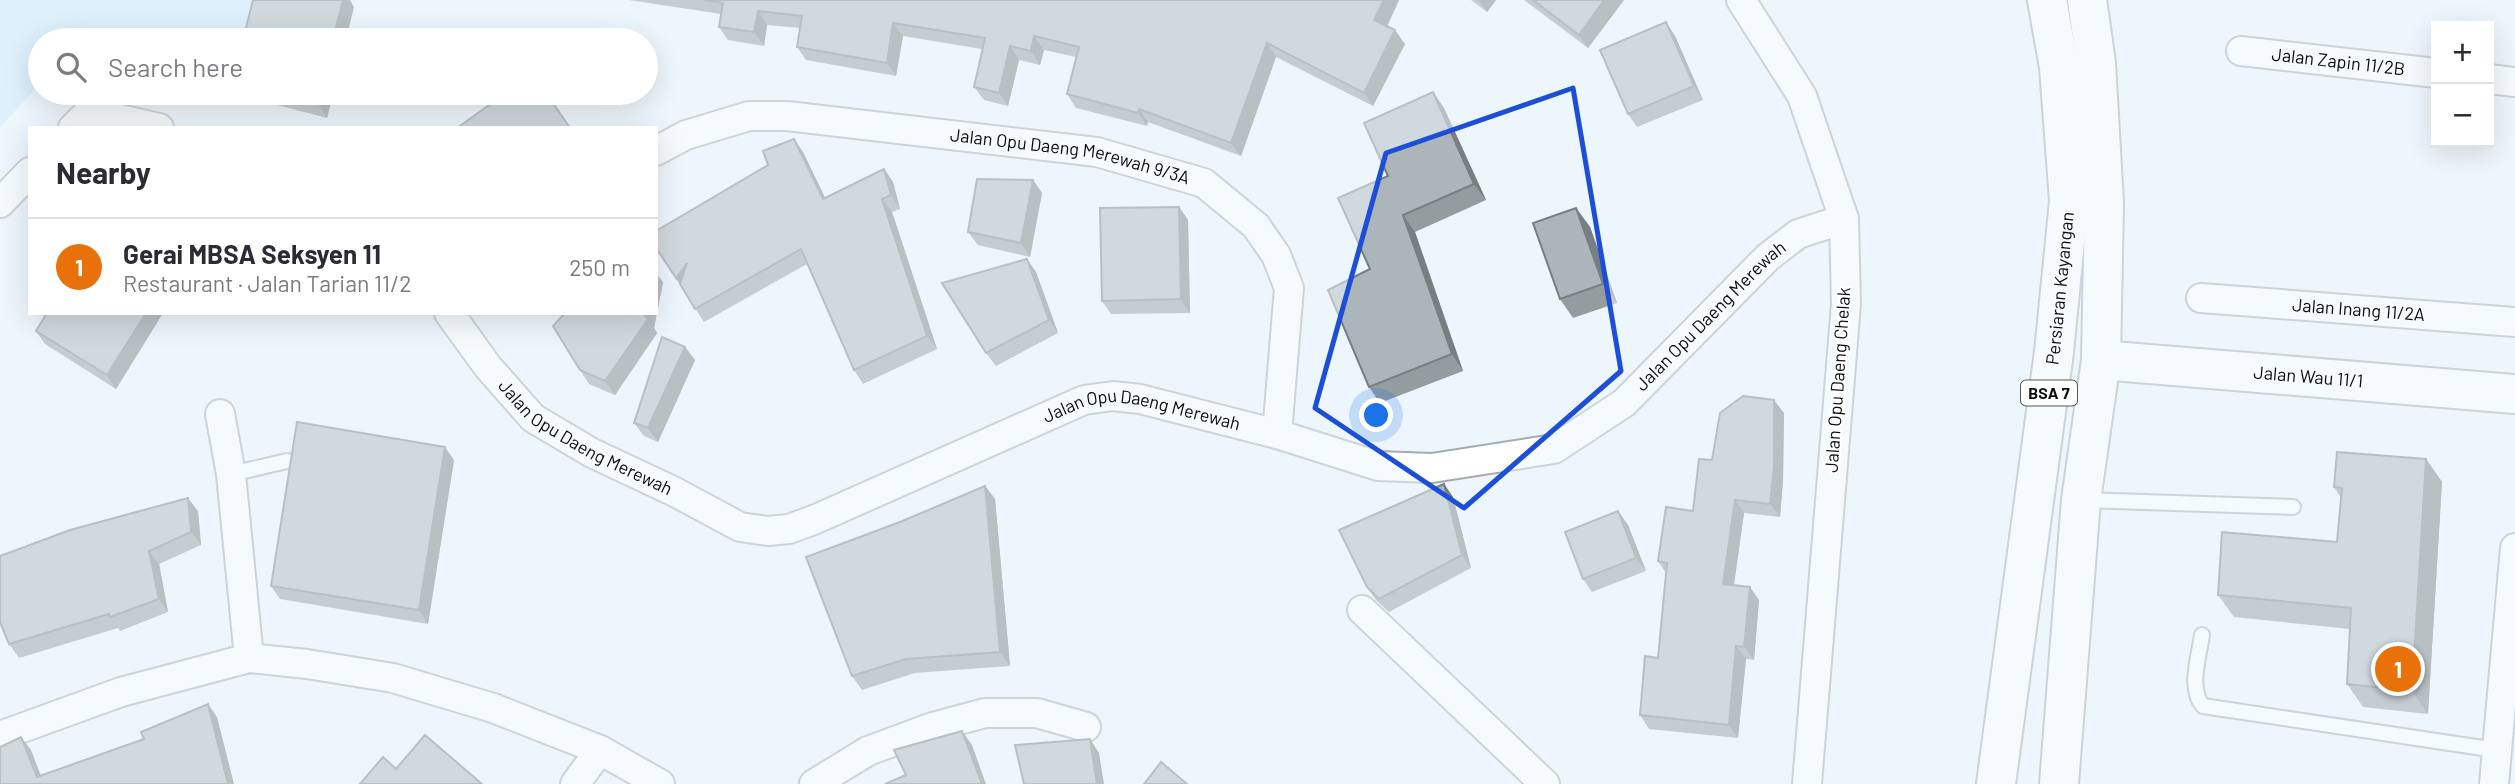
<!DOCTYPE html>
<html lang="en">
<head>
<meta charset="utf-8">
<style>
  body { margin:0; font-family:Barlow,sans-serif; background:#f7f7f7; color:#2b2b33 }
  .controls { position:absolute; right:21px; top:21px; display:grid; overflow:hidden; border-radius:0px; box-shadow:0 7px 28px #0002 }
  .controls button { width:63px; height:63px; display:grid; place-items:center; padding:0; border:0; border-bottom:2px solid #e1e1e2; background:#fff; color:#2b2b33; font:35px sans-serif }
  .you { position:absolute; left:1377px; top:416px; width:24px; height:24px; margin:-18px; border:5px solid #fff; border-radius:50%; background:#1a73e8; box-shadow:0 0 0 10px #1a73e833 }
  .badge { display:grid; place-items:center; width:46px; height:46px; border-radius:50%; background:#306280; color:#fff; font-size:23px; font-weight:700 }
  .pin { position:absolute; translate:-50% -50%; border:4px solid #fff; box-shadow:0 2px 7px #0006 }
  .list { margin:0; padding:0; list-style:none }
  h2 { display:flex; justify-content:space-between; align-items:center; height:91px; margin:0; padding:0 28px; font-size:30px }
  h2 small { font-size:23px; font-weight:400; color:#7c7c81 }
  .list li { display:grid; grid-template-columns:46px 1fr auto; gap:21px; align-items:center; box-sizing:border-box; height:98px; padding:0 28px; border-top:2px solid #e1e1e2 }
  .list b { display:block; font-size:26px; white-space:nowrap }
  .list p { margin:0; font-size:23px; white-space:nowrap; color:#7c7c81 }
  .list em { font-size:23px; font-style:normal; color:#7c7c81 }
  .icon { flex:none; width:38px; height:38px; fill:none; stroke:currentColor; stroke-width:2; stroke-linecap:round; stroke-linejoin:round }
  .map { position:relative; flex:none; width:2515px; height:784px; overflow:hidden }
  .search { position:absolute; background:#fff; box-shadow:0 7px 28px #0002; left:28px; top:28px; width:630px; height:77px; display:flex; align-items:center; gap:18px; box-sizing:border-box; padding:0 24px; border-radius:38px; color:#7c7c81; font-size:26px }
  .panel { position:absolute; background:#fff; box-shadow:0 7px 28px #0002; left:28px; top:126px; width:630px; height:189px; border-radius:0px }
  .map>svg:first-child { display:block }
</style>
</head>
<body>
<div class="map">
<svg width="2515" height="784" viewBox="0 0 2515 784">
  <rect width="100%" height="100%" fill="#edf6fc"/>
  <path fill="#c9e8fc" d="M 0,0 L 258,0 L 248,40 L 40,40 L 40,84 L 0,127 Z
    M 187,93 L 234,93 L 231,106 Z"/>
  <g fill="none" stroke-linecap="round" stroke-linejoin="round">
    <g stroke="#a4acb2" stroke-width="18">
      <path id="lane" d="M 231,474 L 287,461
        M 2083,500 L 2293,507
        M 2202,635 C 2199,656 2188,689 2203,706 L 2496,750"/>
    </g>
    <g stroke="#a4acb2" stroke-width="32">
      <g id="street">
        <path d="M 1741,0 L 1802,96 L 1844,219 L 1846,304 L 1807,784"/>
        <path id="s1" d="M 2241,51 L 2436,73"/>
        <path d="M 2489,79 L 2515,82"/>
        <path d="M 73,128 L 89,112 L 159,128"/>
        <path id="s2" d="M 656,151 L 686,135 L 749,116 L 787,116 L 1097,152 L 1204,183 L 1256,226 L 1276,255 L 1289,288 L 1277,434"/>
        <path d="M 0,203 L 30,172"/>
        <path id="s3" d="M 2201,298 L 2515,322"/>
        <path id="s4" d="M 449,313 L 488,367 L 533,418 L 592,453 L 675,492 L 740,527 L 768,531 L 789,529 L 816,519 L 1084,400 L 1113,396 L 1140,399 L 1277,434 L 1378,466 L 1432,468 L 1554,449 L 1624,403 L 1768,257 L 1798,234 L 1844,219"/>
        <path d="M 220,414 L 231,474 L 249,658"/>
        <path d="M 1362,610 L 1545,784"/>
        <path d="M 0,736 L 121,692 L 249,658 L 307,664 L 393,678 L 493,708 L 600,750 L 660,784"/>
        <path d="M 575,784 L 600,750"/>
        <path d="M 814,784 L 868,751 L 933,727 L 985,713 L 1037,713 L 1086,727"/>
        <path d="M 2494,784 L 2515,548"/>
      </g>
    </g>
    <g stroke="#a4acb2" stroke-width="42">
      <g id="secondary">
        <path id="s5" d="M 2101,360 L 2515,394"/>
      </g>
    </g>
    <g stroke="#a4acb2" stroke-width="42">
      <g id="primary">
        <path id="s6" d="M 1996,784 L 2054,352 L 2069,201 L 2059,67 L 2047,0"/>
        <path d="M 2059,784 L 2081,500 L 2101,360 L 2104,203 L 2096,63 L 2087,0"/>
      </g>
    </g>
    <use href="#lane" stroke="#fff" stroke-width="14"/>
    <use href="#street" stroke="#fff" stroke-width="28"/>
    <use href="#secondary" stroke="#fff" stroke-width="38"/>
    <use href="#primary" stroke="#fff" stroke-width="38"/>
  </g>
  <path fill="#949ca0" d="M 629,0 L 1399,0 L 1387,26 L 1405,44 L 1373,106 L 1276,57 L 1241,156 L 1148,122 L 1147,126 L 1076,108 L 1067,94 L 1076,57 L 1044,50 L 1040,65 L 1019,60 L 1008,106 L 984,100 L 974,87 L 982,49 L 903,36 L 896,76 L 806,60 L 797,47 L 800,28 L 767,25 L 764,46 L 728,40 L 719,27 L 721,14 Z
    M 1471,0 L 1496,0 L 1487,12 Z
    M 1524,0 L 1624,0 L 1588,48 Z
    M 1675,36 L 1703,100 L 1637,127 L 1628,114 Z
    M 240,93 L 333,93 L 327,118 L 242,96 Z
    M 1444,108 L 1486,200 L 1415,232 L 1463,371 L 1380,403 L 1369,387 L 1370,269 L 1388,176 Z
    M 803,152 L 825,198 L 884,169 L 893,182 L 900,209 L 892,212 L 937,349 L 863,384 L 854,370 L 807,264 L 704,322 L 656,248 Z
    M 1033,180 L 1042,193 L 1030,257 L 978,245 L 968,232 Z
    M 1179,207 L 1188,220 L 1190,313 L 1111,314 L 1102,301 Z
    M 1576,208 L 1590,227 L 1617,303 L 1573,318 L 1560,299 Z
    M 1036,272 L 1058,333 L 996,366 L 986,353 Z
    M 663,282 L 654,328 L 657,333 L 615,395 L 589,384 L 580,370 Z
    M 163,313 L 116,389 L 45,344 L 36,331 Z
    M 685,347 L 695,360 L 658,442 L 644,436 L 634,423 Z
    M 1784,413 L 1783,480 L 1780,517 L 1744,513 L 1734,585 L 1759,600 L 1754,660 L 1746,659 L 1738,738 L 1649,729 L 1640,715 L 1658,658 L 1666,573 L 1658,561 L 1693,511 L 1712,460 Z
    M 2426,459 L 2442,482 L 2428,714 L 2363,707 L 2347,684 L 2350,629 L 2234,617 L 2218,595 L 2337,542 L 2341,498 L 2334,487 Z
    M 454,460 L 428,624 L 280,599 L 271,586 Z
    M 1444,484 L 1453,497 L 1471,568 L 1389,612 L 1376,600 L 1367,587 Z
    M 985,486 L 995,499 L 1010,666 L 915,673 L 862,690 L 852,676 L 900,522 Z
    M 198,511 L 201,545 L 159,564 L 168,612 L 120,631 L 118,628 L 19,658 L 9,644 Z
    M 1618,511 L 1628,525 L 1646,571 L 1592,592 L 1583,579 Z"/>
  <path fill="#787f82" d="M 343,0 L 350,0 L 354,7 L 346,40 L 333,40 Z
    M 1384,0 L 1399,0 L 1384,33 L 1374,20 Z
    M 1479,0 L 1496,0 L 1487,12 Z
    M 1604,0 L 1624,0 L 1588,48 L 1579,35 Z
    M 758,11 L 767,25 L 764,46 L 754,32 Z
    M 1666,22 L 1675,36 L 1703,100 L 1694,86 Z
    M 893,23 L 903,36 L 896,76 L 887,63 Z
    M 1395,30 L 1405,44 L 1373,106 L 1364,93 Z
    M 1034,36 L 1044,50 L 1040,65 L 1031,51 Z
    M 1267,43 L 1276,57 L 1241,156 L 1231,143 Z
    M 1010,46 L 1019,60 L 1008,106 L 999,93 Z
    M 1433,92 L 1444,108 L 1486,200 L 1474,184 Z
    M 320,93 L 333,93 L 327,118 L 318,104 Z
    M 1139,109 L 1148,122 L 1147,126 L 1138,113 Z
    M 794,139 L 803,152 L 832,212 L 823,199 Z
    M 884,169 L 893,182 L 900,209 L 891,195 Z
    M 1033,180 L 1042,193 L 1030,257 L 1021,243 Z
    M 882,199 L 892,212 L 937,349 L 927,336 Z
    M 1179,207 L 1188,220 L 1190,313 L 1181,299 Z
    M 1576,208 L 1590,227 L 1617,303 L 1603,284 Z
    M 1403,215 L 1415,232 L 1463,371 L 1452,354 Z
    M 1027,259 L 1036,272 L 1058,333 L 1049,320 Z
    M 687,263 L 685,292 L 676,278 Z
    M 656,273 L 663,282 L 654,328 L 657,333 L 615,395 L 605,381 L 645,316 L 645,313 L 656,313 Z
    M 146,313 L 163,313 L 116,389 L 107,375 Z
    M 685,347 L 695,360 L 658,442 L 648,428 Z
    M 1774,400 L 1784,413 L 1783,480 L 1780,517 L 1770,504 Z
    M 445,447 L 454,460 L 428,624 L 419,610 Z
    M 2426,459 L 2442,482 L 2428,714 L 2412,691 Z
    M 1444,484 L 1453,497 L 1471,568 L 1462,555 Z
    M 985,486 L 995,499 L 1010,666 L 1000,652 Z
    M 188,498 L 198,511 L 201,545 L 191,532 Z
    M 1735,500 L 1744,513 L 1732,598 L 1723,584 Z
    M 1618,511 L 1628,525 L 1646,571 L 1636,558 Z
    M 149,551 L 159,564 L 168,612 L 159,599 Z
    M 1750,587 L 1759,600 L 1754,660 L 1744,647 Z
    M 1736,646 L 1746,659 L 1738,738 L 1729,725 Z
    M 208,704 L 217,717 L 234,784 L 228,784 Z
    M 962,731 L 972,745 L 986,784 L 982,784 Z
    M 21,737 L 31,750 L 44,784 L 37,777 Z
    M 1090,739 L 1099,753 L 1104,784 L 1097,784 Z"/>
  <path fill="#acb5ba" stroke="#787f82" stroke-width="2" d="M 253,0 L 343,0 L 333,40 L 243,40 Z
    M 704,0 L 1384,0 L 1374,20 L 1395,30 L 1364,93 L 1267,43 L 1231,143 L 1139,109 L 1138,113 L 1067,94 L 1079,47 L 1034,36 L 1031,51 L 1010,46 L 999,93 L 974,87 L 985,38 L 893,23 L 887,63 L 797,47 L 802,16 L 758,11 L 754,32 L 719,27 L 723,3 Z
    M 1533,0 L 1604,0 L 1579,35 Z
    M 1666,22 L 1694,86 L 1628,114 L 1600,50 Z
    M 1433,92 L 1474,184 L 1403,215 L 1452,354 L 1369,387 L 1328,290 L 1370,269 L 1338,198 L 1388,176 L 1364,123 Z
    M 272,93 L 320,93 L 318,104 Z
    M 506,93 L 546,93 L 570,128 L 457,128 Z
    M 794,139 L 823,199 L 884,169 L 891,195 L 882,199 L 927,336 L 854,370 L 801,249 L 695,309 L 680,284 L 687,263 L 676,278 L 656,248 L 656,231 L 768,165 L 763,151 Z
    M 977,179 L 1033,180 L 1021,243 L 968,232 Z
    M 1179,207 L 1181,299 L 1102,301 L 1100,208 Z
    M 1576,208 L 1603,284 L 1560,299 L 1533,223 Z
    M 1027,259 L 1049,320 L 986,353 L 942,283 Z
    M 47,313 L 146,313 L 107,375 L 36,331 Z
    M 565,313 L 645,313 L 645,316 L 648,319 L 605,381 L 580,370 L 553,326 Z
    M 662,337 L 685,347 L 648,428 L 634,423 Z
    M 1743,396 L 1774,400 L 1774,467 L 1770,504 L 1735,500 L 1723,584 L 1750,587 L 1744,647 L 1736,646 L 1729,725 L 1640,715 L 1645,656 L 1658,658 L 1667,563 L 1658,561 L 1666,507 L 1693,511 L 1699,459 L 1712,460 L 1720,413 Z
    M 297,422 L 445,447 L 419,610 L 271,586 Z
    M 2337,452 L 2426,459 L 2412,691 L 2347,684 L 2351,608 L 2218,595 L 2222,532 L 2337,542 L 2342,488 L 2334,487 Z
    M 1444,484 L 1462,555 L 1379,599 L 1367,587 L 1339,530 Z
    M 985,486 L 1000,652 L 906,659 L 852,676 L 806,557 L 900,522 Z
    M 188,498 L 191,532 L 149,551 L 159,599 L 110,617 L 109,614 L 9,644 L 0,622 L 0,556 L 70,530 Z
    M 1618,511 L 1636,558 L 1583,579 L 1565,532 Z
    M 208,704 L 228,784 L 0,784 L 0,747 L 21,737 L 37,777 L 144,739 L 141,732 Z
    M 962,731 L 982,784 L 885,784 L 906,775 L 894,750 Z
    M 425,735 L 482,784 L 360,784 L 383,757 L 396,769 Z
    M 1090,739 L 1097,784 L 1024,784 L 1015,745 Z
    M 1161,762 L 1187,784 L 1144,784 Z"/>
  <path d="M0 0H2515V784H0ZM 1573,88 L 1621,371 L 1464,508 L 1315,408 L 1386,153 Z" fill="#edf6fc" fill-opacity=".55" fill-rule="evenodd"/>
  <path fill="none" stroke="#1d4ed8" stroke-width="5" stroke-linejoin="round" d="M 1573,88 L 1621,371 L 1464,508 L 1315,408 L 1386,153 Z"/>
  <g text-anchor="middle" stroke-width="5" stroke-linejoin="round" paint-order="stroke">
    <rect fill="#fff" stroke="#545657" stroke-width="2" x="2021" y="380.5" width="56" height="25" rx="5"/>
    <g font-size="16" font-weight="bold" fill="#0a0d0f">
      <text x="2049" y="399">BSA 7</text>
    </g>
    <g font-size="18" fill="#0a0d0f" stroke="#fff">
      <text dy="6" stroke="none"><textPath href="#s1" startOffset="98">Jalan Zapin 11/2B</textPath></text>
      <text dy="6" stroke="none"><textPath href="#s2" startOffset="424">Jalan Opu Daeng Merewah 9/3A</textPath></text>
      <text dy="6" stroke="none"><textPath href="#s6" startOffset="500">Persiaran Kayangan</textPath></text>
      <text dy="6" stroke="none"><textPath href="#s3" startOffset="158">Jalan Inang 11/2A</textPath></text>
      <text dy="6" stroke="none"><textPath href="#s4" startOffset="1428">Jalan Opu Daeng Merewah</textPath></text>
      <text dy="6" stroke="none"><textPath href="#s5" startOffset="208">Jalan Wau 11/1</textPath></text>
      <text transform="translate(1838 380) rotate(-86)" y="6">Jalan Opu Daeng Chelak</text>
      <text dy="6" stroke="none"><textPath href="#s4" startOffset="798">Jalan Opu Daeng Merewah</textPath></text>
      <text dy="6" stroke="none"><textPath href="#s4" startOffset="189">Jalan Opu Daeng Merewah</textPath></text>
    </g>
  </g>
</svg>
<div class="controls">
<button>+</button>
<button>−</button>
</div>
<div class="you"></div>
<div class="pin badge" style="left:2398px;top:669px;background:#e8710a">1</div>
<div class="search"><svg class="icon" aria-label="search" viewBox="0 0 24 24"><circle cx="10" cy="10" r="6"/><path d="M15 15l6 6"/></svg>Search here</div>
<section class="panel">
<h2>Nearby<small></small></h2>
<ul class="list">
<li><span class="badge" style="background:#e8710a">1</span><div><b>Gerai MBSA Seksyen 11</b><p>Restaurant · Jalan Tarian 11/2</p></div><em>250 m</em></li>
</ul>
</section>
</div>
</body>
</html>
